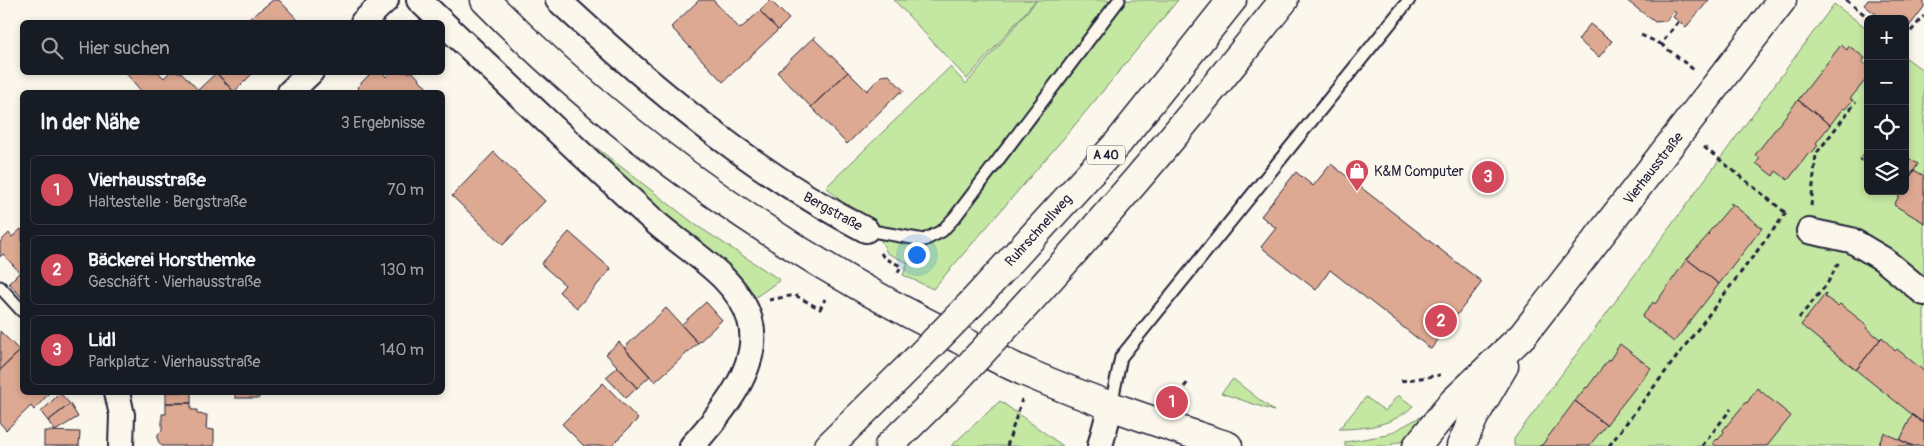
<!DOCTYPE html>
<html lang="de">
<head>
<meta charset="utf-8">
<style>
  body { margin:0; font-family:Pangolin,sans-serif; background:#242831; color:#f1f3f6 }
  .controls { position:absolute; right:15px; top:15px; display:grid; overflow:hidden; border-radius:8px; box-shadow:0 2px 8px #0003 }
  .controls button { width:45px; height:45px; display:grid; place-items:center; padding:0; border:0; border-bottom:1px solid #363941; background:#171b24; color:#f1f3f6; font:25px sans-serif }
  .you { position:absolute; left:916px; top:254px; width:18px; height:18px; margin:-12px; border:4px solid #fff; border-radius:50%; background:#1a73e8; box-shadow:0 0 0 8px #1a73e833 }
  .badge { display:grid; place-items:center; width:32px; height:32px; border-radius:50%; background:#d1495b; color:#fff; font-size:16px; font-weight:700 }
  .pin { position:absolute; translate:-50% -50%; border:2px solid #fff; box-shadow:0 1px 5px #0006 }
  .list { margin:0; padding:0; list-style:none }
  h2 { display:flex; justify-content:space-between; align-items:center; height:65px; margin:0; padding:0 20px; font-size:21px }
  h2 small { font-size:16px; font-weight:400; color:#9ea1a6 }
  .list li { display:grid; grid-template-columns:32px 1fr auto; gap:15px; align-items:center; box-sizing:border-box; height:70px; margin:0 10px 10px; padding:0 10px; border:1px solid #363941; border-radius:8px }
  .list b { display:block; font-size:19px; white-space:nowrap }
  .list p { margin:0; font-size:16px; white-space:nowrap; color:#9ea1a6 }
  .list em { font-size:16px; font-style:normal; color:#9ea1a6 }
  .icon { flex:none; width:28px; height:28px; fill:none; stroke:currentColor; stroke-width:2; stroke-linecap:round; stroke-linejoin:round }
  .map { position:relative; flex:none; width:1924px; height:446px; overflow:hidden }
  .search { position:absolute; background:#171b24; box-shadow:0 2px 8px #0003; left:20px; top:20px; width:425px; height:55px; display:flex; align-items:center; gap:12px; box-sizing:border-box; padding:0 18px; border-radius:8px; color:#9ea1a6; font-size:19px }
  .panel { position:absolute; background:#171b24; box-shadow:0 2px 8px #0003; left:20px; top:90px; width:425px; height:305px; border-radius:8px }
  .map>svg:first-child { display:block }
</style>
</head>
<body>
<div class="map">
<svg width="1924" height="446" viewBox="0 0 1924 446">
  <rect width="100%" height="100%" fill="#fbf7ec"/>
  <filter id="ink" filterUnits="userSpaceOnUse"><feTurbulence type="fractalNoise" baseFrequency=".02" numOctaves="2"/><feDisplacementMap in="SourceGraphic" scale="10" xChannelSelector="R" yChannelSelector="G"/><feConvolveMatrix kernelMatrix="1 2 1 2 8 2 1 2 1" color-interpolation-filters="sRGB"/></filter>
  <g filter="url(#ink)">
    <path fill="#c4e8a1" stroke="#73856e" d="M 894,0 L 1036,0 L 967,79 Z
      M 1037,0 L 1178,0 L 1069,132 L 933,289 L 903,275 L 908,263 L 887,253 L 879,236 L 826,187 L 950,67 L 966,84 Z
      M 1834,4 L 1868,29 L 1868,191 L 1905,191 L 1905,57 L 1924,71 L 1924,446 L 1514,446 L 1514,439 Z
      M 593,145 L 696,225 L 780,280 L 753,299 L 717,260 L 591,147 Z
      M 1233,379 L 1274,411 L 1221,393 Z
      M 1398,395 L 1413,406 C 1394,425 1366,429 1339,429 L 1366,397 L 1385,411 Z
      M 1000,401 L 1063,446 L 951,446 Z
      M 1422,416 L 1429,421 L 1412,438 L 1387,446 L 1345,446 L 1345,442 L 1387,435 Z"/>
    <path fill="#dea992" stroke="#22223b" d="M 273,0 L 279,0 L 300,22 L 245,22 Z
      M 699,0 L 713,0 L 740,29 L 760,11 L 778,30 L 723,82 L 671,27 Z
      M 770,0 L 789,19 L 778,30 L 760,11 Z
      M 1626,0 L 1709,0 L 1686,27 L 1673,17 L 1676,13 L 1673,11 L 1666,21 L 1655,22 Z
      M 1868,0 L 1924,0 L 1924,7 L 1905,32 L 1905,19 L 1882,19 L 1864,5 Z
      M 1590,24 L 1612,41 L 1599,57 L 1578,40 Z
      M 815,36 L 814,39 L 848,72 L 811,107 L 777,72 Z
      M 1841,45 L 1847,50 L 1849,46 L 1865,58 L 1862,62 L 1868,67 L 1868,77 L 1850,99 L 1853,100 L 1845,109 L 1843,108 L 1830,125 L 1798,100 Z
      M 125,72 L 158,72 L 164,78 L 170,72 L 181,72 L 200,92 L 142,92 Z
      M 216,72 L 254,72 L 234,92 Z
      M 372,72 L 382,72 L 386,77 L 390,72 L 413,72 L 427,88 L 422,92 L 362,92 L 357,87 Z
      M 848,72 L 867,91 L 881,76 L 889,75 L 904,91 L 902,93 L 900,92 L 847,144 L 811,107 Z
      M 216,73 L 234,92 L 200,92 L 198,90 Z
      M 1798,100 L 1830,125 L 1816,143 L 1818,145 L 1811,154 L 1809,153 L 1788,180 L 1776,171 L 1773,176 L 1756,163 L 1760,158 L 1755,155 Z
      M 1868,147 L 1868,165 L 1860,160 Z
      M 494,152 L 545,201 L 503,245 L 452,196 Z
      M 1905,156 L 1918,164 L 1905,185 Z
      M 1331,164 L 1482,282 L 1431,349 L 1330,270 L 1316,290 L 1261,247 L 1276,228 L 1261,216 L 1296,172 L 1313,186 Z
      M 1914,170 L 1924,176 L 1924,225 L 1923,222 L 1894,205 L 1902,191 L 1905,191 L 1905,185 Z
      M 1731,203 L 1762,228 L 1719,284 L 1687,259 L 1709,234 L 1708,233 L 1731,206 Z
      M 21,229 L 22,230 L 22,275 L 3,254 L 0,257 L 0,242 L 9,233 L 12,237 Z
      M 569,232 L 611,269 L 577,308 L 559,292 L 565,285 L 541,264 Z
      M 1687,259 L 1719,284 L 1674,342 L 1642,317 L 1653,302 L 1655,304 Z
      M 20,272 L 22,275 L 22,298 L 9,283 Z
      M 1826,293 L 1825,297 L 1838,306 L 1840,304 L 1868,326 L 1866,328 L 1880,339 L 1882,337 L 1856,370 L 1801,325 Z
      M 706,302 L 722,320 L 698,343 L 681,325 Z
      M 666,308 L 698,343 L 655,382 L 624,348 Z
      M 0,331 L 20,351 L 0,370 Z
      M 1882,337 L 1895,351 L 1897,349 L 1924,371 L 1923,423 L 1856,370 Z
      M 619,342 L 650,376 L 637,388 L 606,354 Z
      M 1620,344 L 1651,368 L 1606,425 L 1575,401 L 1586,387 L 1587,388 L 1608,360 L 1609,361 Z
      M 20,351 L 22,353 L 22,392 L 50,392 L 34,410 L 31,406 L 6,430 L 0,423 L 0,370 Z
      M 618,367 L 637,388 L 626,398 L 606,377 Z
      M 603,383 L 638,419 L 611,446 L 584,446 L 562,424 Z
      M 1757,388 L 1791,416 L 1767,446 L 1716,446 L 1713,443 L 1717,439 L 1718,440 L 1724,432 L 1723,430 L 1746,402 L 1747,403 Z
      M 166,392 L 191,392 L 191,403 L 166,403 Z
      M 235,392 L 259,392 L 259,398 L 235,398 Z
      M 60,393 L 70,404 L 48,421 L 41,412 Z
      M 1575,401 L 1606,425 L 1589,446 L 1539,446 L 1542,445 Z
      M 166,403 L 191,403 L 191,410 L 197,410 L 197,414 L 207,415 L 206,429 L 214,430 L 214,446 L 162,446 L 158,441 L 158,434 L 162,431 L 162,414 L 166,414 Z
      M 70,404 L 78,417 L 55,431 L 48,421 Z
      M 1912,415 L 1924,423 L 1924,446 L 1913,446 L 1900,440 Z
      M 44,431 L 80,432 L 79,446 L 44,446 Z
      M 1884,433 L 1900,440 L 1913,446 L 1878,446 Z"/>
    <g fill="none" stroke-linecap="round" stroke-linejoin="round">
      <g stroke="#22223b" stroke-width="15">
        <path id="service" d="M 866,230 L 924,240 L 942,231 L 955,217 L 1119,0
          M 0,287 L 22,311
          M 1111,405 L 1121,357 L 1409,0"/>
      </g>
      <g stroke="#22223b" stroke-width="28">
        <path id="minor" d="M 419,0 C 497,74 575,149 654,221 C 686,250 737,276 750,320 C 763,365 720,415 692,446
          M 558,0 C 652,87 751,171 866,230
          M 363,22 L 386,0
          M 290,92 L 311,72
          M 1809,231 L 1851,240 L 1883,259 L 1924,293
          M 117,392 L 122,415 L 121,446
          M 1100,446 L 1111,405"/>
      </g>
      <g stroke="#22223b" stroke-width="31">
        <path id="tertiary" d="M 485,0 C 622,139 784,253 959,339 C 982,351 1006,364 1030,374 C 1095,402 1162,424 1228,446
          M 1417,446 L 1453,402 L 1523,335 L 1782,0
          M 1461,446 L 1474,417 L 1504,366"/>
      </g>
      <g stroke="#22223b" stroke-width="31">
        <path id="motorway" d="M 972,303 L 1118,143 L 1232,0
          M 1011,321 C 1107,218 1197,110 1284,0
          M 829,446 L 915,361
          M 889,446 L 954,382"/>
      </g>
      <path stroke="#22223b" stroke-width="3" stroke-dasharray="5 4" stroke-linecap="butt" d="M 1846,0 L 1870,19
        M 1641,35 L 1661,44 L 1679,21
        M 1905,38 L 1924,16
        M 1661,44 L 1694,70
        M 1704,147 L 1787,214
        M 1811,206 L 1816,154 L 1856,102
        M 881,253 L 884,258 L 901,266 L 897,275
        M 769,300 L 795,295 L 820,309 L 825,299
        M 1799,318 L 1827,284 L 1839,262
        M 1401,381 L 1440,375
        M 1184,387 L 1189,381
        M 1007,446 L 1022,399
        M 1609,446 L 1786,213
        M 1702,446 L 1731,409"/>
      <use href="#service" stroke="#fbf7ec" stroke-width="11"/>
      <use href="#minor" stroke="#fbf7ec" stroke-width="24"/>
      <use href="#tertiary" stroke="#fbf7ec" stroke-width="28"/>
      <use href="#motorway" stroke="#fbf7ec" stroke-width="28"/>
      <g stroke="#22223b" stroke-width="31" stroke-linecap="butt">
        <path id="motorway-bridge" d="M 915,361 L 972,303
          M 954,382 L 1011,321"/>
      </g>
      <use href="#motorway-bridge" stroke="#fbf7ec" stroke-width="28"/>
    </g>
  </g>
  <defs>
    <g id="shop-pin" transform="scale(1.25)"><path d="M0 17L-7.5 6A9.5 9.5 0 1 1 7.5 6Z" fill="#d1495b" stroke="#fbf7ec"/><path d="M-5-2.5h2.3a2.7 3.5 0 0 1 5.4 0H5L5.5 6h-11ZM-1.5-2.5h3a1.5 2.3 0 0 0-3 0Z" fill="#fff"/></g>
  </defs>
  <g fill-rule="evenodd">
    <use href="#shop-pin" x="1357" y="171"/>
  </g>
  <g text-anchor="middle" stroke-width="5" stroke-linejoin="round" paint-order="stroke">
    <rect fill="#fbf7ec" stroke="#636270" stroke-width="1" x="1087" y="145.5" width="38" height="19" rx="4"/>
    <g font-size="12" font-weight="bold" fill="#22223b">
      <text x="1106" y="159">A 40</text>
    </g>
    <g font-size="14" fill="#22223b" stroke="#fbf7ec">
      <text transform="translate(1653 168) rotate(-52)" y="5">Vierhausstraße</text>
      <text transform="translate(833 211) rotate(29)" y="5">Bergstraße</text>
      <text transform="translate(1038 230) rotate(-48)" y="5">Ruhrschnellweg</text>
    </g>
    <g font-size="14" fill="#22223b" stroke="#fbf7ec" text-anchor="start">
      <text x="1374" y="176">K&amp;M Computer</text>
    </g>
  </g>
</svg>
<div class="controls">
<button>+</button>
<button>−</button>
<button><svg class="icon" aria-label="locate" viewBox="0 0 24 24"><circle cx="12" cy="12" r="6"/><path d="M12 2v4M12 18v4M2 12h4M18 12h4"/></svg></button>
<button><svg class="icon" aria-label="layers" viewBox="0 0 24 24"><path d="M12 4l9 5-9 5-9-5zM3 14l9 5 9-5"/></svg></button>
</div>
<div class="you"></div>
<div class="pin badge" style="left:1172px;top:402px">1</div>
<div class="pin badge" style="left:1441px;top:321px">2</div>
<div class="pin badge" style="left:1488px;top:177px">3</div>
<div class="search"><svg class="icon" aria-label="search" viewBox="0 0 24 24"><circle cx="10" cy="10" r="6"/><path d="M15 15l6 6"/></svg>Hier suchen</div>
<section class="panel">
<h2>In der Nähe<small>3 Ergebnisse</small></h2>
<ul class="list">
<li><span class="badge">1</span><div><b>Vierhausstraße</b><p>Haltestelle · Bergstraße</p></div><em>70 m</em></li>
<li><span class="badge">2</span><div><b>Bäckerei Horsthemke</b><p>Geschäft · Vierhausstraße</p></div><em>130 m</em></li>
<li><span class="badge">3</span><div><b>Lidl</b><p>Parkplatz · Vierhausstraße</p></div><em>140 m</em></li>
</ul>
</section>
</div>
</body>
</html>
